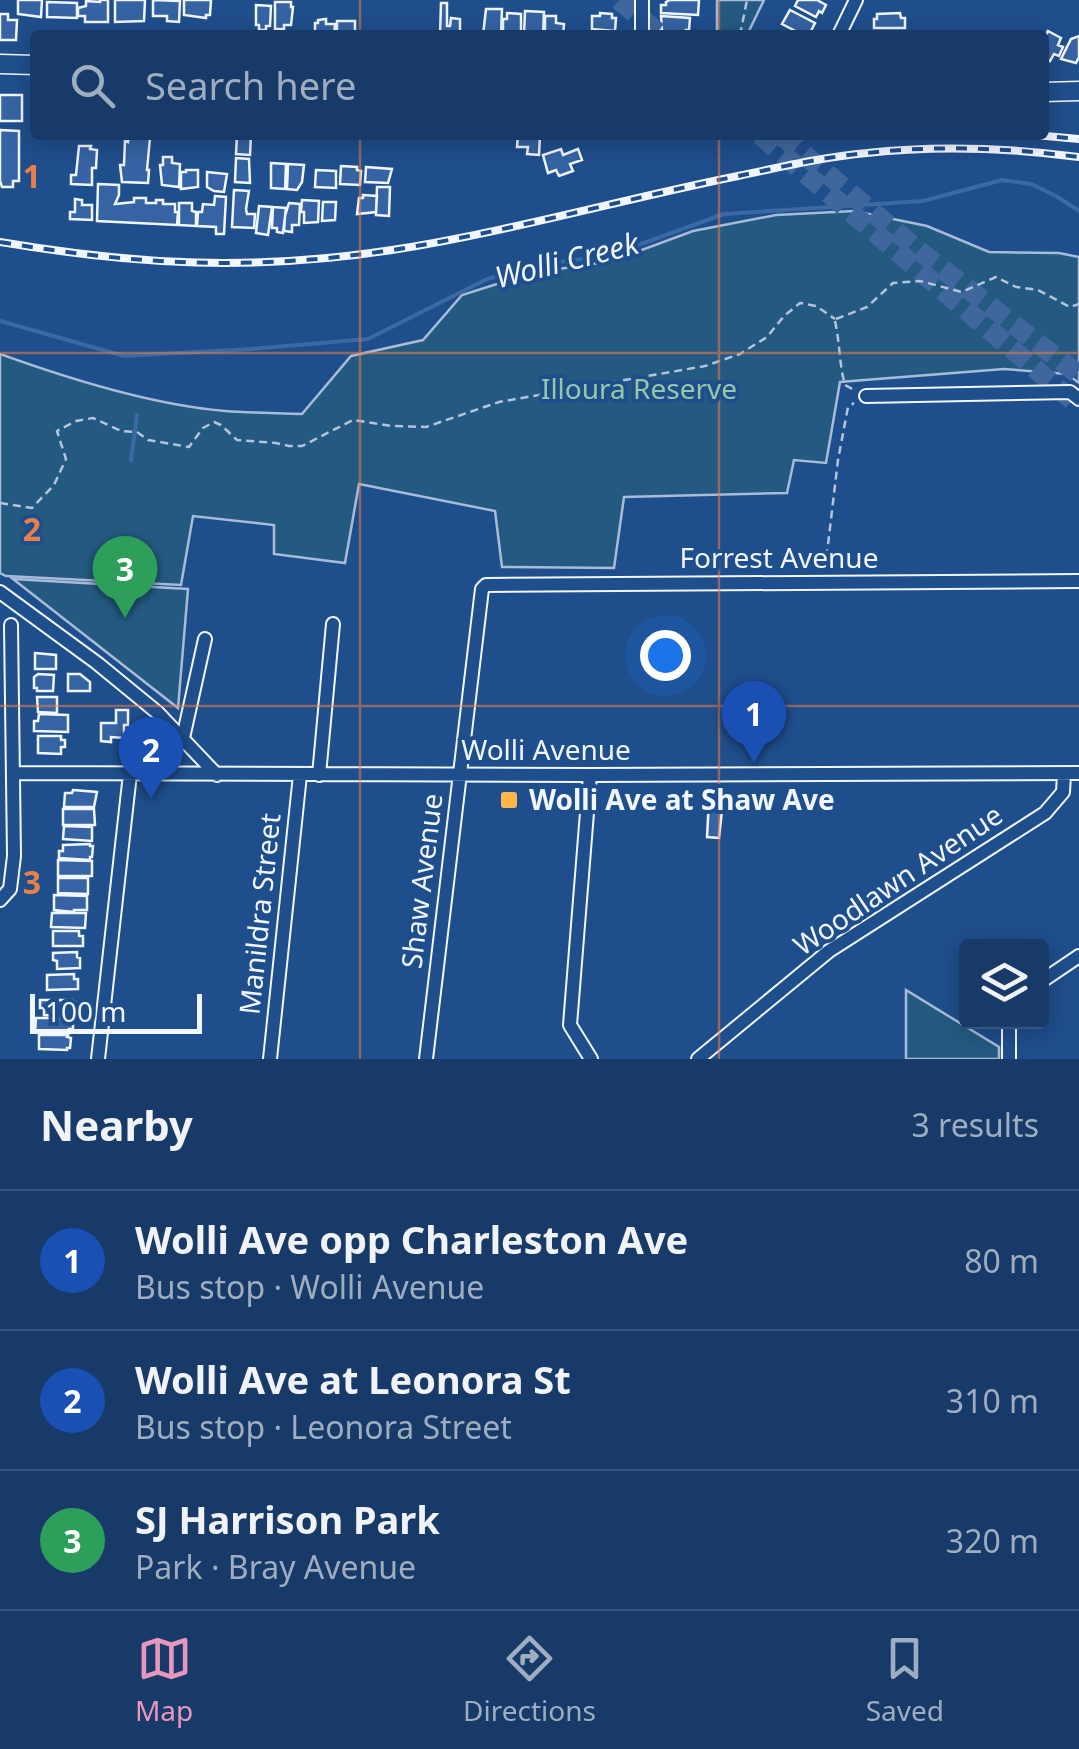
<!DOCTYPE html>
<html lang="en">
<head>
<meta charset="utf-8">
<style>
  body { margin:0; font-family:"Noto Sans",sans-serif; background:#20416f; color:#f1f3f6 }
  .controls { position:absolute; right:30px; bottom:30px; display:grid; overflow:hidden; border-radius:10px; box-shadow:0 5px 25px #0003 }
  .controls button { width:90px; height:90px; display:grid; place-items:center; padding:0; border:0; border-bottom:2px solid #36547d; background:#173a69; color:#f1f3f6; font:50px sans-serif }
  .scale { position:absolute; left:30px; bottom:25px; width:172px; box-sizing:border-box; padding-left:10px; border:5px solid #f2f6ff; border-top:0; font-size:28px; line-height:35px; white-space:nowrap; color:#f2f6ff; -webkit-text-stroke:8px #1f4e8c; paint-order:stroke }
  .you { position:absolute; left:665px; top:655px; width:35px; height:35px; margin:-25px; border:8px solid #fff; border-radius:50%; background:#1a73e8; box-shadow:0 0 0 15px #1a73e833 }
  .badge { display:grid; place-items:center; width:65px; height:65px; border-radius:50%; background:#e797bd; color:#fff; font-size:32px; font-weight:700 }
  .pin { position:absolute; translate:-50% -82px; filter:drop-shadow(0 2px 5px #0008) }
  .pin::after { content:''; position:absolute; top:52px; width:35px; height:30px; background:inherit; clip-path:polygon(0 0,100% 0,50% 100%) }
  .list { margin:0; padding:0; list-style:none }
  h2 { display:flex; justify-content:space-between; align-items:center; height:130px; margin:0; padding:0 40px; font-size:42px }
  h2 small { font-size:32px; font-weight:400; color:#9eadc0 }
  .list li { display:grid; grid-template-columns:65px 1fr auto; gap:30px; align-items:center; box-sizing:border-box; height:140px; padding:0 40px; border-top:2px solid #36547d }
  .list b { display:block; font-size:38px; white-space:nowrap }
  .list p { margin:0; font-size:32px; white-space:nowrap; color:#9eadc0 }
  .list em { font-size:32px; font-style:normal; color:#9eadc0 }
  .icon { flex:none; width:55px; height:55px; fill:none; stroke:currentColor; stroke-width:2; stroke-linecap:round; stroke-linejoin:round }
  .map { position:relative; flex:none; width:1079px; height:1059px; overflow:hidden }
  .search { position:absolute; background:#173a69; box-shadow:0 5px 25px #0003; left:30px; right:30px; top:30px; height:110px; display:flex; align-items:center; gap:25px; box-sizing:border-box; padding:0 35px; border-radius:10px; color:#9eadc0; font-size:38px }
  .sheet { height:550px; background:#173a69 }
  nav { display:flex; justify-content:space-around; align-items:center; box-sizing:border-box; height:140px; border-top:2px solid #36547d; background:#173a69; font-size:28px; color:#9eadc0 }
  nav a { display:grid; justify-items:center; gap:5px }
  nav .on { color:#e797bd }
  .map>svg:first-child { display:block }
</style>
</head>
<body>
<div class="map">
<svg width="1079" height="1059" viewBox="0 0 1079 1059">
  <rect width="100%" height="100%" fill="#1f4e8c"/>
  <path fill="#245a82" stroke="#a8bbd7" stroke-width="2.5" d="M 717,0 L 764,0 L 747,35 L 717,35 Z
    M 854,211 L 927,226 L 989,252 L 1059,253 L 1079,257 L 1079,383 L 1067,374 L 1004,369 L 840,382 L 826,463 L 794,460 L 787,493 L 624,497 L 614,568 L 502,567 L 495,511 L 359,484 L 345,563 L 274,554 L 274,525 L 193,516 L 181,585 L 6,576 L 0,573 L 0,354 C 69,379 151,405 225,411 C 251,413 277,413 302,414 L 351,356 L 423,340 L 462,295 L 532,273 L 612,261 L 693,231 L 776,215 Z
    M 13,579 L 188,589 L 178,708 Z
    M 906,990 L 999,1047 L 999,1059 L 906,1059 Z"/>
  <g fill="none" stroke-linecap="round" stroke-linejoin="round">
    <path stroke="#3b69a3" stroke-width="4" d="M 0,321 L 124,356 L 251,349 L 368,339 L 487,279 L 550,263 L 608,256 L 724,214 L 923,201 L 1002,180 L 1031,184 L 1056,196 L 1079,211
      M 131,460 L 137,415"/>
  </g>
  <path fill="#3563a3" stroke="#f2f6ff" stroke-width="2.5" d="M 18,0 L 42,0 L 41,17 L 18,14 Z
    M 100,0 L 108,0 L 108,22 L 85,22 L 85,16 L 78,16 L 78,8 L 86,6 L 86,1 L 100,2 Z
    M 115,0 L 145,0 L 144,21 L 115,22 Z
    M 153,0 L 180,1 L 179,22 L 167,21 L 167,16 L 153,16 Z
    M 184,0 L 211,0 L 210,15 L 206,15 L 206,18 L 184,15 Z
    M 670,0 L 699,0 L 698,15 L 661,13 L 661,5 L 666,5 L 666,2 Z
    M 798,0 L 817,0 L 826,5 L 822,13 L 819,11 L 816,17 L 795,6 Z
    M 47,2 L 77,3 L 77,18 L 47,17 Z
    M 275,2 L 291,2 L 291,7 L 293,7 L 291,25 L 284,25 L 284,29 L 275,29 Z
    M 441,3 L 447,3 L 447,26 L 450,26 L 451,18 L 460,19 L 460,35 L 440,35 Z
    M 256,5 L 271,6 L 270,26 L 266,26 L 266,30 L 259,30 L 259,25 L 256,25 Z
    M 486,9 L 502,9 L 501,35 L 483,35 Z
    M 790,10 L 815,23 L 810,33 L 803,35 L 782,24 Z
    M 525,11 L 544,12 L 543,35 L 524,35 Z
    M 507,13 L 521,14 L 521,35 L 503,35 L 503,19 L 507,19 Z
    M 600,13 L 612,14 L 612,18 L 616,18 L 615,31 L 592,29 L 592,16 L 600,16 Z
    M 900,13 L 901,18 L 905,18 L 905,28 L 874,28 L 874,19 L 877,19 L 877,14 Z
    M 0,14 L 8,14 L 8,20 L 17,20 L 16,40 L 0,40 Z
    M 545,16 L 556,16 L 556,23 L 564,24 L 563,35 L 545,35 Z
    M 661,16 L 690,18 L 689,30 L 686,30 L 686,35 L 666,32 L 665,35 L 655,35 L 655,30 L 662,30 Z
    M 326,19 L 326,24 L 335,24 L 334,35 L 315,35 L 315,23 L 318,23 L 318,20 Z
    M 337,21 L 355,21 L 355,35 L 337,35 Z
    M 1048,31 L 1061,38 L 1058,45 L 1063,47 L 1059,56 L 1054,54 L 1050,61 L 1044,58 L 1044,39 Z
    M 1079,36 L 1079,57 L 1076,63 L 1061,59 L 1071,39 Z
    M 0,95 L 22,95 L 22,121 L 0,121 Z
    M 0,130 L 19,131 L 19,181 L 13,181 L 13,187 L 2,187 L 0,181 Z
    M 129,135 L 149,135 L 150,138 L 147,170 L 149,170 L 148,183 L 122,182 L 120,165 L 124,165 L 125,141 L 128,142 Z
    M 237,135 L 251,135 L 250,155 L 236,154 Z
    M 518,135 L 540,135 L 539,155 L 527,154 L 528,147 L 517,147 Z
    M 79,146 L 91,146 L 90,149 L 97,150 L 96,168 L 92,168 L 92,185 L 71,184 L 71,175 L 76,175 Z
    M 561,149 L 563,155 L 578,149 L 582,160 L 570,164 L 573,171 L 559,176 L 556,170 L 548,173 L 543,155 Z
    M 163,157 L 172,157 L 172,163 L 180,164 L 179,187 L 162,185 L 160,165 L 163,165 Z
    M 236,158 L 249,159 L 250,183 L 235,182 Z
    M 271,163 L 286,164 L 285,189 L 271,188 Z
    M 288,164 L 304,165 L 302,182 L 297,190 L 287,189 Z
    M 341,166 L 357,167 L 357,170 L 361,171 L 360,185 L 340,184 Z
    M 366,167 L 392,169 L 388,183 L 365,182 Z
    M 186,170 L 198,170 L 198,187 L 181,189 L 181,172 L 186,172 Z
    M 316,170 L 336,171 L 336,188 L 315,187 Z
    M 207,172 L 227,174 L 224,192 L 214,191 L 207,187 Z
    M 98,184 L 119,185 L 119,195 L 115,204 L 134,202 L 134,198 L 146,198 L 146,203 L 156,203 L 156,200 L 163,200 L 163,204 L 175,204 L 175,212 L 178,212 L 177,225 L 97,221 Z
    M 377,187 L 390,187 L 389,216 L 376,215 Z
    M 234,190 L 249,191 L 246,209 L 247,214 L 255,214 L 254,228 L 232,227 Z
    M 363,195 L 377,196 L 376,212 L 357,214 L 359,198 L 363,198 Z
    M 215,196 L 226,197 L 224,234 L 216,234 L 216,227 L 197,226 L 198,212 L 202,212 L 203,204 L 214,205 Z
    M 75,199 L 82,200 L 82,205 L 92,205 L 92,220 L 70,219 L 70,212 L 75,212 Z
    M 302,200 L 319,201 L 318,222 L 304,223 L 304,212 L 301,212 Z
    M 323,202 L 336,202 L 335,220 L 322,221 Z
    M 179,203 L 192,203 L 192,211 L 196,212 L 196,226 L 179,225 Z
    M 289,203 L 300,204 L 299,225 L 292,225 L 292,232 L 284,231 L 285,216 Z
    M 259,206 L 272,207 L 268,235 L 256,233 Z
    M 273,207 L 286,208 L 283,233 L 277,232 L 277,228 L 272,228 Z
    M 35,653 L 56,655 L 56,669 L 35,669 Z
    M 38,674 L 54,675 L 53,691 L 37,691 L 37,688 L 34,688 L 34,677 Z
    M 68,674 L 80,674 L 90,682 L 90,691 L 68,691 Z
    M 37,697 L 57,697 L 57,713 L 38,712 Z
    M 116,710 L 128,710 L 128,725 L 124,725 L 124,738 L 111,737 L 111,742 L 101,741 L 101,723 L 116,723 Z
    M 39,714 L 68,715 L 68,732 L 34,731 L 34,721 L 38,721 Z
    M 38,736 L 61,736 L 61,740 L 65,740 L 65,747 L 61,747 L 61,754 L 38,753 Z
    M 73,790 L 97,792 L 94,807 L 64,807 L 65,793 L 72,793 Z
    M 709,800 L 723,801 L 719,838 L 707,837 Z
    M 63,809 L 94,809 L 95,825 L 63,825 Z
    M 64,826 L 92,827 L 92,841 L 63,839 Z
    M 90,844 L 90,846 L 93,846 L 92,857 L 90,857 L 90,860 L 59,858 L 59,851 L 63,851 L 63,845 Z
    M 58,860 L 92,861 L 92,876 L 58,876 Z
    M 58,878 L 88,878 L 88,894 L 58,893 Z
    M 54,895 L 87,896 L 87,910 L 74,910 L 74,912 L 54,910 Z
    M 52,913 L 86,913 L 85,928 L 51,927 Z
    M 53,931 L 79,931 L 79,936 L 83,936 L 83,946 L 53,946 Z
    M 77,952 L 77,957 L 80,958 L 80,968 L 57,969 L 57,961 L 53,960 L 53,953 Z
    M 74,974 L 74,979 L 78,979 L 78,989 L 47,990 L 47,975 Z
    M 40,1000 L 72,1000 L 71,1002 L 75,1002 L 75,1016 L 44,1015 L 44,1008 L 40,1008 Z
    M 36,1018 L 69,1018 L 69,1020 L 73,1020 L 73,1029 L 69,1029 L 69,1033 L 35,1032 Z
    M 39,1035 L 68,1035 L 67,1037 L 71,1038 L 70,1048 L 67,1048 L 67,1050 L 39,1049 Z"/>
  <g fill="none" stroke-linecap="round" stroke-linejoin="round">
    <path stroke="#3f679d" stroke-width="20" stroke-dasharray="20 10" stroke-linecap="butt" d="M 619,0 L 661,35
      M 760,135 L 1079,406
      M 781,135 L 918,250 L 1079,375"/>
    <g stroke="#f2f6ff" stroke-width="16">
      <path id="minor" d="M 642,35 L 642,0
        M 839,35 L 856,0
        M 866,396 L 1070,392 L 1079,399
        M 0,592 L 97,663 L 158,713 L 217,775
        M 183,738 L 205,639
        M 14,773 L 590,775 L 1079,773
        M 319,775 L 333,624
        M 590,775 L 570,1025 L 591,1059
        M 0,900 L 10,889 L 14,856 L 11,625
        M 1042,981 L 1079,956
        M 1009,1022 L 1009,1059
        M 98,1059 L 130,774
        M 270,1059 L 300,775
        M 426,1059 L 482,589 L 486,585 L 1079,581
        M 698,1059 L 829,951 L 1045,813 L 1063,792 L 1064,774"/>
    </g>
    <g stroke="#f2f6ff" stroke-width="21">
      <path id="major" d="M 0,64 L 35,65
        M 1044,92 L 1079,91"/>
    </g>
    <path stroke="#b3c4dc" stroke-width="2.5" stroke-dasharray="8 5" stroke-linecap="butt" d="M 740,35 L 747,0
      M 836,319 L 867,307 L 893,283 L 920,281 L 962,292 L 996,277 L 1016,287 L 1038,290 L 1070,307 L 1079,304
      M 835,321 C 840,343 839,364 845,385 L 856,391
      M 0,503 L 32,508 L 54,485 L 66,459 L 57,431 L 76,421 L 93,418 L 121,431 L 137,432 L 148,440 L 189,447 L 203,428 L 214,422 L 221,425 L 237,440 L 276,443 L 289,446 L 302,446 L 353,420 L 391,426 L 426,427 L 499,402 L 705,366 L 740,354 L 767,337 L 784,316 L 800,303 L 816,306 L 835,319
      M 825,570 L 838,460 L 848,407 L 854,403"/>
    <use href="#minor" stroke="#1f4e8c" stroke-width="12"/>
    <use href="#major" stroke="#1f4e8c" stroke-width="18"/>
    <g stroke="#f2f6ff" stroke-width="8">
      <path id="rail" d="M 1035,135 L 1079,139
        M 0,242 C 137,265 254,271 392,250 C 507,232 620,200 733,177 C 777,168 822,157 867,153 C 938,145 1009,148 1079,157"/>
    </g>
    <use href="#rail" stroke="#1f4e8c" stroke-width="4" stroke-dasharray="11" stroke-linecap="butt"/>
  </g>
  <path fill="none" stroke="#ea8049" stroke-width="2.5" stroke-opacity="0.55" d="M 360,0 L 360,35M 719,0 L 719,35M 360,135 L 360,1059M 719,135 L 719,1059M 0,353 L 1079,353M 0,706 L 1079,706"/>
  <rect fill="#ffb74d" stroke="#1f4e8c" stroke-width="4" x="499" y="790" width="20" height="20" rx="5"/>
  <g text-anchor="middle" stroke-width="8" stroke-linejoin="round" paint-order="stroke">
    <g font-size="28" fill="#97c8a6" stroke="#1f4e8c">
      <text x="639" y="399">Illoura Reserve</text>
    </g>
    <g font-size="28" fill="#f2f6ff" stroke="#1f4e8c">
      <text x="779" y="568">Forrest Avenue</text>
      <text x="546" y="760">Wolli Avenue</text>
      <text transform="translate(898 880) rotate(-34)" y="10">Woodlawn Avenue</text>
      <text transform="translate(422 881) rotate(-83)" y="10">Shaw Avenue</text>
      <text transform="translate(260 914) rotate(-84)" y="10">Manildra Street</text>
    </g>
    <g font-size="28" font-weight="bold" fill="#f2f6ff" stroke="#1f4e8c" text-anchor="start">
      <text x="529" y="810">Wolli Ave at Shaw Ave</text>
    </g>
    <g font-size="30" font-style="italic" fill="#f2f6ff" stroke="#1f4e8c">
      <text transform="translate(567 261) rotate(-14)" y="10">Wolli Creek</text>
    </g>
  </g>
  <g font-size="32" text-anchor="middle" font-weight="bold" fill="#ea8049" stroke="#1f4e8c" stroke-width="8" stroke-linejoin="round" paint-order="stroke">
    <text x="32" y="188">1</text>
    <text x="32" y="541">2</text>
    <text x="32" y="894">3</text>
  </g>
</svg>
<div class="controls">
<button><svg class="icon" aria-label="layers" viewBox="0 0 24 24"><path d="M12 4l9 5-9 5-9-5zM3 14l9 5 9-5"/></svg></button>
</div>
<div class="scale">100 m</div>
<div class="you"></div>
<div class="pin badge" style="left:754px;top:763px;background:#1a4fb4">1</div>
<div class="pin badge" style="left:151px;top:799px;background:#1a4fb4">2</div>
<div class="pin badge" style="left:125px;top:618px;background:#2e9e5b">3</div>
<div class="search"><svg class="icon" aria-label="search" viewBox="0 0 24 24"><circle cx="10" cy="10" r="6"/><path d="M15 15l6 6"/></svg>Search here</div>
</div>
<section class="sheet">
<h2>Nearby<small>3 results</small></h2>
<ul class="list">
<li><span class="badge" style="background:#1a4fb4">1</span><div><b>Wolli Ave opp Charleston Ave</b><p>Bus stop · Wolli Avenue</p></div><em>80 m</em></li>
<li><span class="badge" style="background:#1a4fb4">2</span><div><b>Wolli Ave at Leonora St</b><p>Bus stop · Leonora Street</p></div><em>310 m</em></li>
<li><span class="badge" style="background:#2e9e5b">3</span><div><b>SJ Harrison Park</b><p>Park · Bray Avenue</p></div><em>320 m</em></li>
</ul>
</section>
<nav>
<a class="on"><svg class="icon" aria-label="map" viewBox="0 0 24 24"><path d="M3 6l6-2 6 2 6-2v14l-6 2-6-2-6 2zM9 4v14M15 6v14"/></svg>Map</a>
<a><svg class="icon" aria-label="directions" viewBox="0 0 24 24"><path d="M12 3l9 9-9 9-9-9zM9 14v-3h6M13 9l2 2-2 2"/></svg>Directions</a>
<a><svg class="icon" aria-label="saved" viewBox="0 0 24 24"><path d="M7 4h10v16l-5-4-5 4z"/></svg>Saved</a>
</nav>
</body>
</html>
